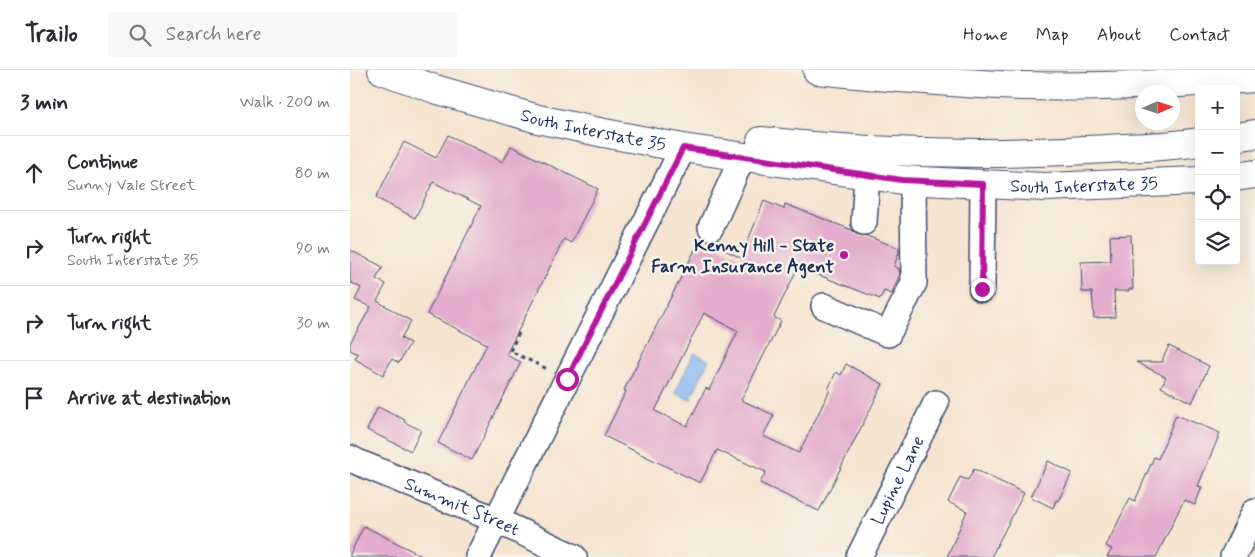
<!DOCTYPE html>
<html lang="en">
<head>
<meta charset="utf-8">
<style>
  body { margin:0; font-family:Mynerve,sans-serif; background:#f7f7f7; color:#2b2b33 }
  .controls { position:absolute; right:15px; top:15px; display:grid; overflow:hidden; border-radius:5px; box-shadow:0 5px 20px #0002 }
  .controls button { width:45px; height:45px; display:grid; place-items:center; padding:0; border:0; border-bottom:1px solid #e1e1e2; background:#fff; color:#2b2b33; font:25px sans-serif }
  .compass { position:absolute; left:785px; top:15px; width:45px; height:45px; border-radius:50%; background:#fff; box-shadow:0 5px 20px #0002; rotate:87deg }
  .stop { position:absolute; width:15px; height:15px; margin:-11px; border:4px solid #b5179e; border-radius:50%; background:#fff }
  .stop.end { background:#b5179e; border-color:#fff; box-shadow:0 1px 5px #0008 }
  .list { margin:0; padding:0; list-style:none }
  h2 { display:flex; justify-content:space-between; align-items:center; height:65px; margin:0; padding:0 20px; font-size:21px }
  h2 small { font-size:16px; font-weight:400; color:#7c7c81 }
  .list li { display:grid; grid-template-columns:32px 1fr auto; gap:15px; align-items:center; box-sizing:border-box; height:75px; padding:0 20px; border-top:1px solid #e1e1e2 }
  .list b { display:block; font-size:19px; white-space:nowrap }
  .list p { margin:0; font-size:16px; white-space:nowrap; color:#7c7c81 }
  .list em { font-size:16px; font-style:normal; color:#7c7c81 }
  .icon { flex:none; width:28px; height:28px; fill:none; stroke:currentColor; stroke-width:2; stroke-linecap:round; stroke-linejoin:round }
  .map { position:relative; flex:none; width:905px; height:487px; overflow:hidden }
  header { display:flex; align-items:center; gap:30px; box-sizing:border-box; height:70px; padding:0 25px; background:#fff; border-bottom:1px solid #e1e1e2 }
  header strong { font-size:24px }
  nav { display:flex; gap:28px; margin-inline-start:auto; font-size:18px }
  .search { width:350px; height:45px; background:#f7f7f7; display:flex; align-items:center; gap:12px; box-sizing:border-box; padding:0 18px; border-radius:5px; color:#7c7c81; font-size:19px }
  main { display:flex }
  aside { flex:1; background:#fff }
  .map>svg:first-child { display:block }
</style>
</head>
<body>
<header>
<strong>Trailo</strong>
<div class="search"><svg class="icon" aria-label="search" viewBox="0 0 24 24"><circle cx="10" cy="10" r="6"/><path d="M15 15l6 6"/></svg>Search here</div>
<nav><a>Home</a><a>Map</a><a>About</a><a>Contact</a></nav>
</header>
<main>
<aside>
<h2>3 min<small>Walk · 200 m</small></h2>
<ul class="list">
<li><svg class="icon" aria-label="ahead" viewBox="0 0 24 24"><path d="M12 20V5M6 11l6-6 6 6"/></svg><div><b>Continue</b><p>Sunny Vale Street</p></div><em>80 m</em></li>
<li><svg class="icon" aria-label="right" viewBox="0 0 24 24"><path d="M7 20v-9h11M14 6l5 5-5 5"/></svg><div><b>Turn right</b><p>South Interstate 35</p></div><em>90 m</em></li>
<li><svg class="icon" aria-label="right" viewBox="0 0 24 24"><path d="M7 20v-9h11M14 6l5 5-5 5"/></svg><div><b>Turn right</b></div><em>30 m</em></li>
<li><svg class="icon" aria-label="arrive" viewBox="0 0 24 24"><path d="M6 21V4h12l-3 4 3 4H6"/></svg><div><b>Arrive at destination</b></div></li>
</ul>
</aside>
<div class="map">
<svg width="905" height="487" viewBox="0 0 905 487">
  <rect width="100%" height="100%" fill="#f7f3e8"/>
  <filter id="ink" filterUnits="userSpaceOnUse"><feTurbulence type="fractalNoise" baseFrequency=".02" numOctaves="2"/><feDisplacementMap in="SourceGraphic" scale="10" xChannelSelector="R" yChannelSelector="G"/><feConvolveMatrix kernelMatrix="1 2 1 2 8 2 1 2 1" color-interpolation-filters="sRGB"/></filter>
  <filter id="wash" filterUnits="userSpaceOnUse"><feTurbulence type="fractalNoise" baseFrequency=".0096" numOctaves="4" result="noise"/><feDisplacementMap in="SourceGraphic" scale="20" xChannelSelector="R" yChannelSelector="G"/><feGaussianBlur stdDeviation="1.12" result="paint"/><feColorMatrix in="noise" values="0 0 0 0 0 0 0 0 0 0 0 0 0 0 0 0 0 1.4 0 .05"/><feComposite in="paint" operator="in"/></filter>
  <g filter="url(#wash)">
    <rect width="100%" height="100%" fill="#f5e4cf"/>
    <path fill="#86b8f3" stroke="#5074a8" d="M 344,283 L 359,290 L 340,330 L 325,323 Z"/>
    <g id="blocks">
      <path fill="#e3adcd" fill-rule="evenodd" d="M 98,65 L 153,92 L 161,76 L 248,119 L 221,173 L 214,169 L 156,285 L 171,292 L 122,390 L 88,373 L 137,274 L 77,244 L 131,136 L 83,112 L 65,148 L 26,128 L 54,72 L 86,88 Z
        M 414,131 L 434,139 L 435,134 L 502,160 L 506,164 L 517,166 L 549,178 L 549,183 L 544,196 L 549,199 L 550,204 L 542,224 L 534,221 L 530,229 L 448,197 L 424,247 L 431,251 L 391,330 L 424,345 L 413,366 L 449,383 L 480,320 L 478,319 L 486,302 L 491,305 L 496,294 L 533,314 L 469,441 L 410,413 L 416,402 L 367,380 L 350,413 L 254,366 L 276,321 L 274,320 L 351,168 L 391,188 ZM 354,243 L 388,261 L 359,320 L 356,318 L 337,356 L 305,341 Z
        M 781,165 L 783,219 L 779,219 L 779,221 L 764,221 L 765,247 L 744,248 L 742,222 L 732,222 L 731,192 L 761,191 L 760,166 Z
        M 0,180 L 33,197 L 26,209 L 36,214 L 27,231 L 61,251 L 51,268 L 60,273 L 49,293 L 42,289 L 33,305 L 5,289 L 8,284 L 0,280 L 0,273 L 21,237 L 5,230 L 11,218 L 0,212 Z
        M 819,276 L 859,296 L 842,333 L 811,317 L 816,307 L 786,292 L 813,292 L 813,288 Z
        M 28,337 L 55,350 L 54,352 L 71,360 L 61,381 L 17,360 Z
        M 826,345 L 870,363 L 848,416 L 852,417 L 845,435 L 834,430 L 806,487 L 757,487 L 762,479 L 756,476 L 780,428 L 785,431 L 804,387 L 808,389 Z
        M 698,391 L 722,403 L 708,431 L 706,430 L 703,438 L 681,427 Z
        M 624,399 L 674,423 L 641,487 L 597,487 L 617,441 L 598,432 L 610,407 L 618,410 Z
        M 14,456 L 74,487 L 0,487 L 0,484 Z"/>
    </g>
  </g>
  <g filter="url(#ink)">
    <use href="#blocks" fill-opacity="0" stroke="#3c4a6f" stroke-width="1"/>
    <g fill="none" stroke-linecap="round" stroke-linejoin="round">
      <g stroke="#3c4a6f" stroke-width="28">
        <g id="minor">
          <path d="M 514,152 L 517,105"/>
          <path d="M 361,157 L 393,86"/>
          <path d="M 632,219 L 633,114"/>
          <path d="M 474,236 L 538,264 L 564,213 L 563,111"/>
          <path id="s1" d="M 0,388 L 5,391 L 146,450 L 224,487"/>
          <path d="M 128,487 L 333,78"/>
          <path id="s2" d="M 509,487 L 586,333"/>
          <path d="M 883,487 L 905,441"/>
        </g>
      </g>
      <g stroke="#3c4a6f" stroke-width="30">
        <g id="major">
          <path id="s3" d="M 32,0 L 85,19 L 188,49 L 254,63 L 333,78 L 552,110 L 695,117 L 849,111"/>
          <path d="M 886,67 L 905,64"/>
          <path d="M 411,71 C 526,84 642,86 758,79 C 788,77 819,77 849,72"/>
          <path d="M 886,107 L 905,104"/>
        </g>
      </g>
      <g stroke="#3c4a6f" stroke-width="30">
        <path id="highway" d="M 467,0 C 534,7 602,13 671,16 C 749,18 827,14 905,8"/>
      </g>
      <path stroke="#3c4a6f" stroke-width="3" stroke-dasharray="4 4" stroke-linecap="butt" d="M 169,263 L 160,281 L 197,299"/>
      <use href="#minor" stroke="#fff" stroke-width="25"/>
      <use href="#major" stroke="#fff" stroke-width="28"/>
      <use href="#highway" stroke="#fff" stroke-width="28"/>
    </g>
  </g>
  <g fill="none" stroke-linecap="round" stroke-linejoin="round" filter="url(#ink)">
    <path stroke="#b5179e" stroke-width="6" d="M 217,309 L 333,78 L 552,110 L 633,114 L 632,219"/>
  </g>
  <circle fill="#b5179e" stroke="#f7f3e8" stroke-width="2" cx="494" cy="185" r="5"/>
  <g text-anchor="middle" stroke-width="5" stroke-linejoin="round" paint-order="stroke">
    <g font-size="18" fill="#1b2f5e" stroke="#f7f3e8">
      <text dy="6" stroke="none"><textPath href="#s3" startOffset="220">South Interstate 35</textPath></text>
      <text dy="6" stroke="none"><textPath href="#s3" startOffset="715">South Interstate 35</textPath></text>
      <text dy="6" stroke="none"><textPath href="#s2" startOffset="86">Lupine Lane</textPath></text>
      <text dy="6" stroke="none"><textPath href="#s1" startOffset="122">Summit Street</textPath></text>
    </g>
    <g font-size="18" font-weight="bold" fill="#1b2f5e" stroke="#f7f3e8" text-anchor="end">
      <text x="484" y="181">Kenny Hill - State<tspan x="484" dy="21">Farm Insurance Agent</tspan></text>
    </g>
  </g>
</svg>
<div class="controls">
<button>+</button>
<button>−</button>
<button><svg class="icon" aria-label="locate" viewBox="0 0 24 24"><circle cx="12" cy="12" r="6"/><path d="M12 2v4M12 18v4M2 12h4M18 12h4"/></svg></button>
<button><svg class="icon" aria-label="layers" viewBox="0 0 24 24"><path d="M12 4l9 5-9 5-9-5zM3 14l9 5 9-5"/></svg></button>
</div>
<svg class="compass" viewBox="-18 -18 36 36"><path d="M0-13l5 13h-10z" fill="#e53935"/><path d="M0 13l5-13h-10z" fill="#7c7c81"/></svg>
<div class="stop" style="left:217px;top:309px"></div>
<div class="stop end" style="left:632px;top:219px"></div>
</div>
</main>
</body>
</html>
